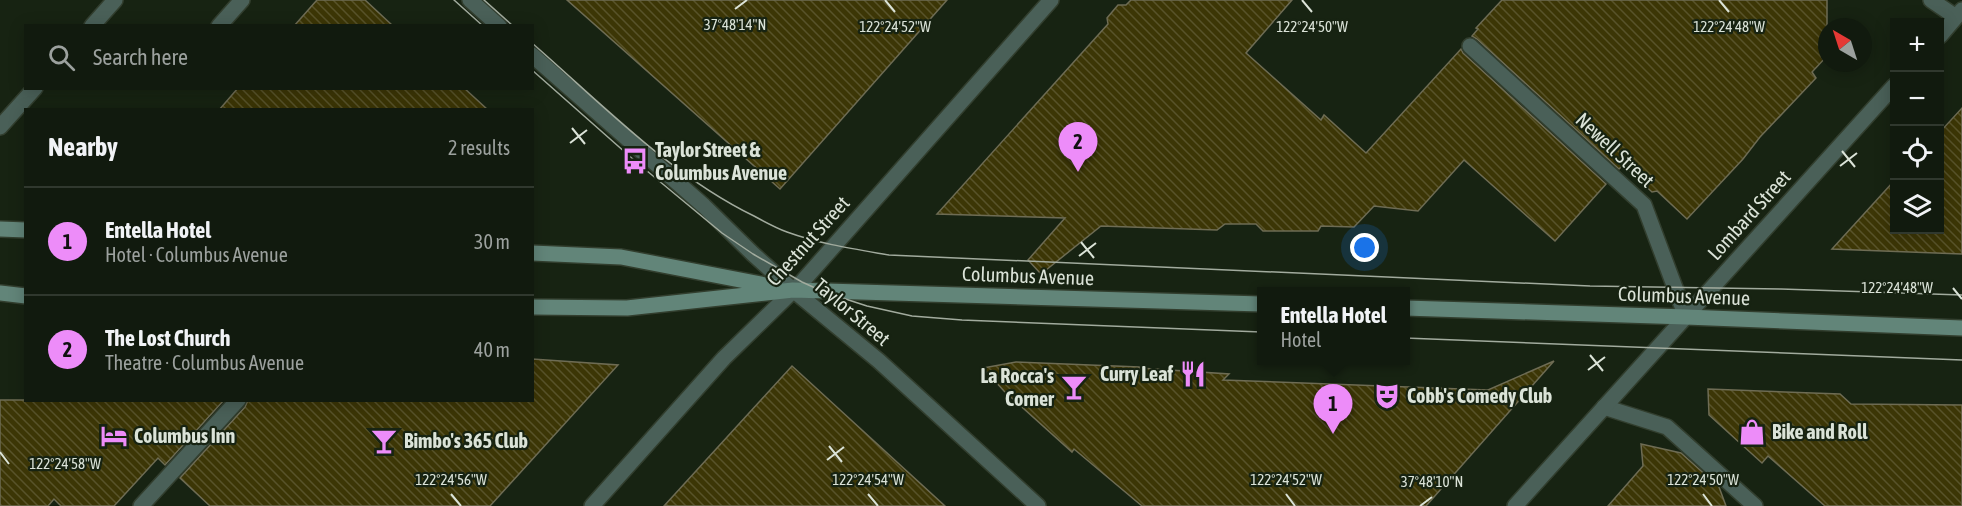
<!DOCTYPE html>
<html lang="en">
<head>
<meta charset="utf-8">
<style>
  body { margin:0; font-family:"Asap Condensed",sans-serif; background:#1a2317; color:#f1f3f6 }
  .controls { position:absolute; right:18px; top:18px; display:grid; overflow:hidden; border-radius:0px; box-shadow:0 3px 15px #0003 }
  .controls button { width:54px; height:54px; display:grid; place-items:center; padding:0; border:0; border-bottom:2px solid #30382e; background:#111a0e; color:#f1f3f6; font:30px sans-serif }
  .compass { position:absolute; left:1818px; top:18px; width:54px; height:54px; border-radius:50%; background:#111a0e; box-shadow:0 3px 15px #0003; rotate:321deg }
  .you { position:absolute; left:1365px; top:248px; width:21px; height:21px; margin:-15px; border:4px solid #fff; border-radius:50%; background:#1a73e8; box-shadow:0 0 0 9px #1a73e833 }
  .badge { display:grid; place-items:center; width:39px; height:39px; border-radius:50%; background:#ed8cf9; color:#111; font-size:20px; font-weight:700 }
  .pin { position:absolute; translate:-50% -50px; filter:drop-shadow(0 2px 3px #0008) }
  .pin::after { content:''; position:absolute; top:32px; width:21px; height:18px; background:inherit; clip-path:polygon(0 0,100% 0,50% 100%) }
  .popup { position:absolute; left:1257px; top:287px; width:153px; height:78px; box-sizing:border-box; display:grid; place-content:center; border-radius:0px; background:#111a0e; filter:drop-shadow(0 2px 4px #0005); font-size:20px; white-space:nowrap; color:#9ca19e }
  .popup b { font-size:22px; color:#f1f3f6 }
  .popup::after { content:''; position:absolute; left:50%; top:100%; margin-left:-12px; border:12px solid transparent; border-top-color:#111a0e }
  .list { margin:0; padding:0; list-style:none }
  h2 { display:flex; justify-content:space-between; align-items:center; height:78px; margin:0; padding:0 24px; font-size:26px }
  h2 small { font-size:20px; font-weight:400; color:#9ca19e }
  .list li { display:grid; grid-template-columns:39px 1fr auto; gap:18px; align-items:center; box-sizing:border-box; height:108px; padding:0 24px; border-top:2px solid #30382e }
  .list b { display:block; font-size:22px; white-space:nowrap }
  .list p { margin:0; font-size:20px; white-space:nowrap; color:#9ca19e }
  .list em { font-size:20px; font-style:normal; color:#9ca19e }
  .icon { flex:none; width:33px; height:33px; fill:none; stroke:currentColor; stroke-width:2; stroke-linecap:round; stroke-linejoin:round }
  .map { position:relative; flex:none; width:1962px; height:506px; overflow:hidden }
  .search { position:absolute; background:#111a0e; box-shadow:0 3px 15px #0003; left:24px; top:24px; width:510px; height:66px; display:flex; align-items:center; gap:15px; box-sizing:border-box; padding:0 21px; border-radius:0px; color:#9ca19e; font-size:22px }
  .panel { position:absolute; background:#111a0e; box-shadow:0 3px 15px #0003; left:24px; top:108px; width:510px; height:294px; border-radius:0px }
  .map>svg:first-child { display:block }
</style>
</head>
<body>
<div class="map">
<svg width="1962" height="506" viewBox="0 0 1962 506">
  <defs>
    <pattern id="building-back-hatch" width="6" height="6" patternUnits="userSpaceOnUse" patternTransform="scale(1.5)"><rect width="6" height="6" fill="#3c3606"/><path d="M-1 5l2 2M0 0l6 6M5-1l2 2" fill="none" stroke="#58532a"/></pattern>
  </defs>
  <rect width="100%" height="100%" fill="#172312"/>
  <path fill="url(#building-back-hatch)" stroke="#6e6c54" stroke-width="1.5" d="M 317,0 L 365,0 L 393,26 L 294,26 Z
    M 567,0 L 947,0 L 780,189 Z
    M 1131,0 L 1292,0 L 1246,53 L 1321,120 L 1324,115 L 1366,153 L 1461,49 L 1463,53 L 1606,184 L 1555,241 L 1464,160 L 1418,211 L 1374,206 L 1354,227 L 1321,226 L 1318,231 L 1263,231 L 1256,224 L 1225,224 L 1217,230 L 1101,226 L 1041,274 L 1028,260 L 1065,218 L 937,214 L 1108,24 L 1107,18 L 1118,5 L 1126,5 Z
    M 1502,0 L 1827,0 L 1827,56 L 1812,72 L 1816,78 L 1760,137 L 1743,159 L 1687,219 L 1657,191 L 1652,192 L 1623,165 L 1619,169 L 1477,39 L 1472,36 L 1478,29 L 1476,28 Z
    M 238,88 L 464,88 L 488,110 L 219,110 Z
    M 1962,108 L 1962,254 L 1832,249 L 1894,181 L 1894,230 L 1940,230 L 1940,132 Z
    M 532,359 L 618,365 L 490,506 L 210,506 L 180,478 L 245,407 L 248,400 L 532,400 Z
    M 1554,361 L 1426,506 L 1142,506 L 1074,449 L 1072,452 L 1004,391 L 983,368 L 1016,362 L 1139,367 L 1139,368 L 1229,374 L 1223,380 L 1488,390 Z
    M 792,366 L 945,506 L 664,506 Z
    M 1708,389 L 1840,394 L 1851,404 L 1962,405 L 1962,506 L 1825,506 L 1768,456 L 1762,463 L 1709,415 Z
    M 0,400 L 224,400 L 165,465 L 158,458 L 114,506 L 61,506 L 54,499 L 48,506 L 0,506 Z
    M 1641,444 L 1681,453 L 1719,487 L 1726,506 L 1608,506 L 1643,466 Z"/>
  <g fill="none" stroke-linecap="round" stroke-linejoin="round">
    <g stroke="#323e2e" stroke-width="18">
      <path id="lane" d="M 219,26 L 242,0
        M 1470,46 L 1644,205 L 1686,317
        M 1604,407 L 1667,427 L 1755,506
        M 141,506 L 238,400"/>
    </g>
    <g stroke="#323e2e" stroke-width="18">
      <path id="street" d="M 470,0 L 499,26
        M 1931,0 L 1956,17
        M 92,26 L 115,0
        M 1940,36 L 1962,10
        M 532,55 L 704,206 L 753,254 L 793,290 L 879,361 L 1038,506
        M 0,127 L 35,88
        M 592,506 L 724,358 L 802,282 L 1051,0
        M 1515,506 L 1894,86"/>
    </g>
    <g stroke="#323e2e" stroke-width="18">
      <path id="secondary" d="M 0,229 L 26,230
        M 532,253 L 621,257 L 776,287
        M 0,293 L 26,296
        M 532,307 L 627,308 L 793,290 L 1261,304
        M 1405,308 L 1686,317 L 1962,328"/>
    </g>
    <use href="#lane" stroke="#4a6058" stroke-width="15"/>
    <use href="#street" stroke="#4a6058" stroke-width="15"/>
    <use href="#secondary" stroke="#628579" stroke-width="15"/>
    <path stroke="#a2ab9e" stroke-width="1.5" d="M 454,0 L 483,26
      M 484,0 L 513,26
      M 532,43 C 602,104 670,175 754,216 C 765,222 776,228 787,232 C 820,244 854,249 889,255 L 1590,286 L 1781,289 L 1962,295
      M 532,70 L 635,161 L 722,233 L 753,254 L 802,282 L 824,292 L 867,306 L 912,316 L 962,320 L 1261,332
      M 1405,338 L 1962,360"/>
  </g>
  <path fill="none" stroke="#dbe3d8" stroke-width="2" d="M 885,0 L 895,12M 1302,0 L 1312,12M 1719,0 L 1729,12M 735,9 L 747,0M 572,128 L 585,144M 570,143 L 587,130M 1842,151 L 1855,167M 1840,166 L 1857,153M 1081,242 L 1094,258M 1079,256 L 1096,243M 1953,288 L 1962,299M 1590,355 L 1603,371M 1588,370 L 1605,357M 829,446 L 842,462M 0,452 L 9,464M 827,460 L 844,447M 451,494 L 461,506M 868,494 L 878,506M 1286,494 L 1295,506M 1703,494 L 1712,506M 1420,506 L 1432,497"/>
  <defs>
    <g id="bus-bare" transform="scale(2.07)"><path d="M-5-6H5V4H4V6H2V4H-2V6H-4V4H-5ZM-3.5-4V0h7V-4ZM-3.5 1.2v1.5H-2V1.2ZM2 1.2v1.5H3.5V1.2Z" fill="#ed8cf9" stroke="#172312" stroke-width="2.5" paint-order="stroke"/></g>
    <g id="restaurant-bare" transform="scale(2.07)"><path d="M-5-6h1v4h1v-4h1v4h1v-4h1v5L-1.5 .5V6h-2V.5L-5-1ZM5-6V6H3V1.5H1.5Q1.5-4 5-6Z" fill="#ed8cf9" stroke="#172312" stroke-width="2.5" paint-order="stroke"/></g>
    <g id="bar-bare" transform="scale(2.07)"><path d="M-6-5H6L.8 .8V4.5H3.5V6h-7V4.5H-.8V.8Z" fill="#ed8cf9" stroke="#172312" stroke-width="2.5" paint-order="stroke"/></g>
    <g id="theatre-bare" transform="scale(2.07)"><path d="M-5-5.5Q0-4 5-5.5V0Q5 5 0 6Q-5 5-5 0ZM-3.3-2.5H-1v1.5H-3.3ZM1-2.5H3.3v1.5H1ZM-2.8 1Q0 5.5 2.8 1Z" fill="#ed8cf9" stroke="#172312" stroke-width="2.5" paint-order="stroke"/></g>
    <g id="shop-bare" transform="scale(2.07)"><path d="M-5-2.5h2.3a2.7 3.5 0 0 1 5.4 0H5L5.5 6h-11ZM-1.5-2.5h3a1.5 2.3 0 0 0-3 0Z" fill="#ed8cf9" stroke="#172312" stroke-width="2.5" paint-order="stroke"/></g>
    <g id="hotel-bare" transform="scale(2.07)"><path d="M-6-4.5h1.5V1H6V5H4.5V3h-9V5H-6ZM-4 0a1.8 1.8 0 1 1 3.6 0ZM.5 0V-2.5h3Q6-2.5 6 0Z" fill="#ed8cf9" stroke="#172312" stroke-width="2.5" paint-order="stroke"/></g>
  </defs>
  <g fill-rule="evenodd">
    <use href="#bus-bare" x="635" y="161"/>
    <use href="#restaurant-bare" x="1193" y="374"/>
    <use href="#bar-bare" x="1074" y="387"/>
    <use href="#theatre-bare" x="1387" y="396"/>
    <use href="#shop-bare" x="1752" y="432"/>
    <use href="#hotel-bare" x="114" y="436"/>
    <use href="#bar-bare" x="384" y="441"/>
  </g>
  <g text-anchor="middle" stroke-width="4.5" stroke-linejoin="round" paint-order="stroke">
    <g font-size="20" font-weight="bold" fill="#dbe3d8" stroke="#172312" text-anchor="start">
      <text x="655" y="157">Taylor Street &amp;<tspan x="655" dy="23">Columbus Avenue</tspan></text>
      <text x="1173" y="381" text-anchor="end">Curry Leaf</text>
      <text x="1054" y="383" text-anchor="end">La Rocca's<tspan x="1054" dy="23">Corner</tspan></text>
      <text x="1407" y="403">Cobb's Comedy Club</text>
      <text x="1772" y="439">Bike and Roll</text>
      <text x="134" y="443">Columbus Inn</text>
      <text x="404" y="448">Bimbo's 365 Club</text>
    </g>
    <g font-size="20" fill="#dbe3d8" stroke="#172312">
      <text transform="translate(1615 150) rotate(43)" y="7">Newell Street</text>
      <text transform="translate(1749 215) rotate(-48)" y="7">Lombard Street</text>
      <text transform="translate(808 241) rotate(-48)" y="7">Chestnut Street</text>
      <text transform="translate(1028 276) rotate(2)" y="7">Columbus Avenue</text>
      <text transform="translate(1684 296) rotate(2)" y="7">Columbus Avenue</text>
      <text transform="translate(852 312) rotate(40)" y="7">Taylor Street</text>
    </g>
  </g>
  <g font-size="15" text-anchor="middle" fill="#dbe3d8" stroke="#172312" stroke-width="4.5" stroke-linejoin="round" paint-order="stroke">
    <text x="735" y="30">37°48'14"N</text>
    <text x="895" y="32">122°24'52"W</text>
    <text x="1312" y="32">122°24'50"W</text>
    <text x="1729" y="32">122°24'48"W</text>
    <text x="1897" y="293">122°24'48"W</text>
    <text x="65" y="469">122°24'58"W</text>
    <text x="451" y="485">122°24'56"W</text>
    <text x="868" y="485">122°24'54"W</text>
    <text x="1286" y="485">122°24'52"W</text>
    <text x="1703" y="485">122°24'50"W</text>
    <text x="1432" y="487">37°48'10"N</text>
  </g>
</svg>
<div class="controls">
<button>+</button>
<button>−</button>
<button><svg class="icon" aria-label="locate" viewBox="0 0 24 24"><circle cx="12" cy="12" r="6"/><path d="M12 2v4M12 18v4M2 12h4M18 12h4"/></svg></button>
<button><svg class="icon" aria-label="layers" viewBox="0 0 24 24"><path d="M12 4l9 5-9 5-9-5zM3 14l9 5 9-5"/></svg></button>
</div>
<svg class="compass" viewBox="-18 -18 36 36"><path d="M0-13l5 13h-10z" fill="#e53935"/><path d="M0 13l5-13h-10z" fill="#9ca19e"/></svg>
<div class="you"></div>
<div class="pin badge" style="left:1333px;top:434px">1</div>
<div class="popup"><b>Entella Hotel</b>Hotel</div>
<div class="pin badge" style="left:1078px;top:172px">2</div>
<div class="search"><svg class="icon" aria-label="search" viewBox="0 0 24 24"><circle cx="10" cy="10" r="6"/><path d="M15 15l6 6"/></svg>Search here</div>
<section class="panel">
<h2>Nearby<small>2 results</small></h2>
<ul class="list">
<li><span class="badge">1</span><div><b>Entella Hotel</b><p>Hotel · Columbus Avenue</p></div><em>30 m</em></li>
<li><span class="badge">2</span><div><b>The Lost Church</b><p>Theatre · Columbus Avenue</p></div><em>40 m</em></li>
</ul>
</section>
</div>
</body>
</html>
